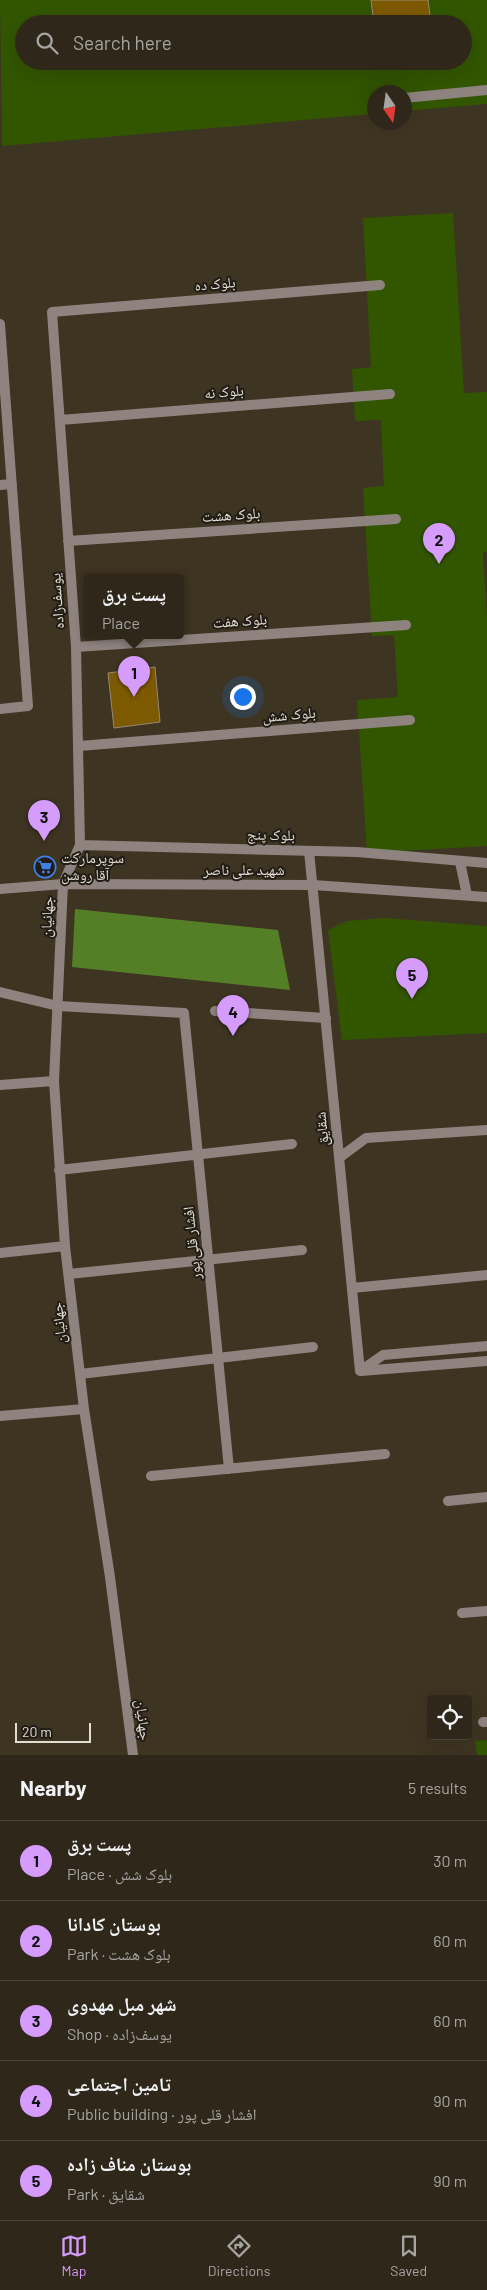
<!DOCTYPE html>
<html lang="en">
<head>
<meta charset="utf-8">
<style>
  body { margin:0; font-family:Barlow,"Noto Naskh Arabic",sans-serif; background:#3a3327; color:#f1f3f6 }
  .controls { position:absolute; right:15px; bottom:15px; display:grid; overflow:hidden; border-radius:5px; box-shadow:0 5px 20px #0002 }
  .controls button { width:45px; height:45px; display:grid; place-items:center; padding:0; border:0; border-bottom:1px solid #494439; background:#2e271a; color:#f1f3f6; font:25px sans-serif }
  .compass { position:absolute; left:367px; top:85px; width:45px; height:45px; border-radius:50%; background:#2e271a; box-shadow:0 5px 20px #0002; rotate:167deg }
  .scale { position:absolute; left:15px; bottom:12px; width:76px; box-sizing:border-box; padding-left:5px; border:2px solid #e3dcd1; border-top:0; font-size:14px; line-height:18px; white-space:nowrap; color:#e3dcd1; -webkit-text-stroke:4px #211c15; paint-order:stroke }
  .you { position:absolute; left:242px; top:696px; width:18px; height:18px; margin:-12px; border:4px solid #fff; border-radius:50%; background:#1a73e8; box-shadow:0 0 0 8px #1a73e833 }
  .badge { display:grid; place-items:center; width:32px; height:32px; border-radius:50%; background:#d59cfb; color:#111; font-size:16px; font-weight:700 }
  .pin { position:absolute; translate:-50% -41px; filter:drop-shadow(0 1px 2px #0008) }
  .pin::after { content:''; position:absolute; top:26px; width:18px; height:15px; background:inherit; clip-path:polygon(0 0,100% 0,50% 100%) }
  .popup { position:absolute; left:84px; top:574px; width:100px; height:65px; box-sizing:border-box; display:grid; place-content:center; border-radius:5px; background:#2e271a; filter:drop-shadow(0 1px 4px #0005); font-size:16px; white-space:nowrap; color:#a7a5a2 }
  .popup b { font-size:19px; color:#f1f3f6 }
  .popup::after { content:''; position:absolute; left:50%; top:100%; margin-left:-10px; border:10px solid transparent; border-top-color:#2e271a }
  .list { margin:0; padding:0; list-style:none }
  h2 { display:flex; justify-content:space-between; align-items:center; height:65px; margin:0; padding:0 20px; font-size:21px }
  h2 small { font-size:16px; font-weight:400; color:#a7a5a2 }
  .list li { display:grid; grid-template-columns:32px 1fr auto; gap:15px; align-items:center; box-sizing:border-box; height:80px; padding:0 20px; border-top:1px solid #494439 }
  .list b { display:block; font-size:19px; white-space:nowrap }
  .list p { margin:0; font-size:16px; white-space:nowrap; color:#a7a5a2 }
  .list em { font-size:16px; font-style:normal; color:#a7a5a2 }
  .icon { flex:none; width:28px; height:28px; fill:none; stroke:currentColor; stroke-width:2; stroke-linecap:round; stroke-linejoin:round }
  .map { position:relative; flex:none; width:487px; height:1755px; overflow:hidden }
  .search { position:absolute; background:#2e271a; box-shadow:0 5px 20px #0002; left:15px; right:15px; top:15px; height:55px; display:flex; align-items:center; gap:12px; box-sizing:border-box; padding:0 18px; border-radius:28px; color:#a7a5a2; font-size:19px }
  .sheet { height:465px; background:#2e271a }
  nav { display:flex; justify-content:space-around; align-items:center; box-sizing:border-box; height:70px; border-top:1px solid #494439; background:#2e271a; font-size:14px; color:#a7a5a2 }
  nav a { display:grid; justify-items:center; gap:2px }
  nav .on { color:#d59cfb }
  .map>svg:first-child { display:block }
</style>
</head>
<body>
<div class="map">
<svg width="487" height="1755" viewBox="0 0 487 1755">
  <rect width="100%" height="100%" fill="#3e3422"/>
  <path fill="#325600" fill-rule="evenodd" d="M 0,0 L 487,0 L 487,104 L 405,111 L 404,92 L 374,92 L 374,114 L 2,146 ZM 24,24 L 463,24 L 463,61 L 24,61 Z
    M 453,213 L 464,393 L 487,392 L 487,552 L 483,552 L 487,616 L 487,846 L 367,853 L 357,700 L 398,697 L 394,635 L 372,636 L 363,488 L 384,486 L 381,420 L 355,421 L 352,369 L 371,367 L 363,218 Z
    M 385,918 L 487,926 L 487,1033 L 342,1040 L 328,930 L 347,921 Z
    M 487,1740 L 487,1755 L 477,1755 L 475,1741 Z"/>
  <path fill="#547f27" d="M 75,909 L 278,930 L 290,990 L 72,967 Z"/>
  <path fill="#7d5901" stroke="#968a76" d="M 371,0 L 428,0 L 431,24 L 374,24 Z
    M 155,667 L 160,722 L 114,728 L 108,673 Z"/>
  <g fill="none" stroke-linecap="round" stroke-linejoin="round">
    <path stroke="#8e837f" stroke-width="10" d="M 215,1011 L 326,1018"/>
    <path stroke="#8e837f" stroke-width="10" d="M 404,98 L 487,90
      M 460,862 L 467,895"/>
    <path stroke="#8e837f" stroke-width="10" d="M 0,324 L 28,706 L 0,709
      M 60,420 L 390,394
      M 0,485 L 12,484
      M 68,541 L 396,519
      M 76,647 L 406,625
      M 79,746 L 410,720
      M 80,845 L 357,852 L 487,863
      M 309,851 L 360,1371
      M 0,992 L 58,1006 L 184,1013 L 229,1469
      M 0,1085 L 54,1081
      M 339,1158 L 366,1138 L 487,1130
      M 59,1170 L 292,1144
      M 0,1253 L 65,1246
      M 69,1274 L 302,1250
      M 352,1288 L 487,1275
      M 360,1371 L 383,1355 L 487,1346
      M 361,1371 L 487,1361
      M 80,1374 L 313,1347
      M 0,1416 L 84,1409
      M 151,1476 L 385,1454
      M 448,1501 L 487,1497
      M 462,1613 L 487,1611
      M 483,1722 L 487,1722
      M 133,1755 L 110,1577 L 84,1409 L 65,1246 L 54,1081 L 63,884 L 80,845 L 76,647 L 52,312 L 380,285"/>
    <path stroke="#8e837f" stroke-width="10" d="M 0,889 L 63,884 L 313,885 L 487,897"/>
  </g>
  <defs>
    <g id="supermarket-ring" transform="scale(1.125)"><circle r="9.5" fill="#211c15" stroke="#3f7fe0" stroke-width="1.5"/><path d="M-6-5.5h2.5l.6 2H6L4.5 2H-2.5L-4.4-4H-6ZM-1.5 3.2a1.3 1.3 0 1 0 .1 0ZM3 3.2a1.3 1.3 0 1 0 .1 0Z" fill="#3f7fe0"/></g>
  </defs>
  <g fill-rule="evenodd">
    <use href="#supermarket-ring" x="45" y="867"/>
  </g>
  <g text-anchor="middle" stroke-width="4" stroke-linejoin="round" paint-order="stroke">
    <g font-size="15" fill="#e3dcd1" stroke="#211c15">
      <text transform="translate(215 284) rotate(-5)" y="5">بلوک ده</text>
      <text transform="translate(224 392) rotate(-5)" y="5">بلوک نه</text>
      <text transform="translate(231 515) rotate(-4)" y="5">بلوک هشت</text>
      <text transform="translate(57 601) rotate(-94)" y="5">یوسف‌زاده</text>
      <text transform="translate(240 621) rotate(-4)" y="5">بلوک هفت</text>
      <text transform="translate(289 715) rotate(-5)" y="5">بلوک شش</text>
      <text transform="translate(271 835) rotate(1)" y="5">بلوک پنج</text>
      <text x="244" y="875">شهید علی ناصر</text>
      <text transform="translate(47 917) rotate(-87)" y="5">جهانیان</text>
      <text transform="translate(322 1129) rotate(-95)" y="5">شقایق</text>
      <text transform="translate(192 1243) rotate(-96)" y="5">افشار قلی پور</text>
      <text transform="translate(59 1323) rotate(-96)" y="5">جهانیان</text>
      <text transform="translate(143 1720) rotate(83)" y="5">جهانیان</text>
    </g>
    <g font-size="15" fill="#e3dcd1" stroke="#211c15" text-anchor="start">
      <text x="61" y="863">سوپرمارکت<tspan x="61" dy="17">آقا روشن</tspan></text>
    </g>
  </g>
</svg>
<div class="controls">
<button><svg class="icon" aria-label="locate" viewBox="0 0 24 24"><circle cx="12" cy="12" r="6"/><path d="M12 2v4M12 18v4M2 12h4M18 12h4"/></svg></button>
</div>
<svg class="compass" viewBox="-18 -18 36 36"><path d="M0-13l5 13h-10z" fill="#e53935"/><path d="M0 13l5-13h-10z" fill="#a7a5a2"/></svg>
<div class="scale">20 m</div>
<div class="you"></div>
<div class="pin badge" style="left:134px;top:697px">1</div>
<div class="popup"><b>پست برق</b>Place</div>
<div class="pin badge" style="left:439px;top:564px">2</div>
<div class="pin badge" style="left:44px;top:841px">3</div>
<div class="pin badge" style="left:233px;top:1036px">4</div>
<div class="pin badge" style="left:412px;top:999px">5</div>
<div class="search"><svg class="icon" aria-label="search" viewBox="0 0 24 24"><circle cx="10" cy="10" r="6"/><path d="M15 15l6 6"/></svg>Search here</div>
</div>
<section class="sheet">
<h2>Nearby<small>5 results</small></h2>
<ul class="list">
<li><span class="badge">1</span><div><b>پست برق</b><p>Place · بلوک شش</p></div><em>30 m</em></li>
<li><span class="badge">2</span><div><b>بوستان کادانا</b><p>Park · بلوک هشت</p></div><em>60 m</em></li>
<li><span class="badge">3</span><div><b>شهر مبل مهدوی</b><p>Shop · یوسف‌زاده</p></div><em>60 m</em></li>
<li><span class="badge">4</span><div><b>تامین اجتماعی</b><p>Public building · افشار قلی پور</p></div><em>90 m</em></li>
<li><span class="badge">5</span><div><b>بوستان مناف زاده</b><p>Park · شقایق</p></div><em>90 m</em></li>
</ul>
</section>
<nav>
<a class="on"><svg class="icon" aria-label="map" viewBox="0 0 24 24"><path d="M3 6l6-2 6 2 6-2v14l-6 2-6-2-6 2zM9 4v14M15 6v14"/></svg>Map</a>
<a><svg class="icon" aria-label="directions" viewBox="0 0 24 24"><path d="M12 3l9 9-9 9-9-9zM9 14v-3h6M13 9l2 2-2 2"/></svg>Directions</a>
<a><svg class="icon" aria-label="saved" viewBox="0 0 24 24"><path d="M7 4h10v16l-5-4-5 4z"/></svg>Saved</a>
</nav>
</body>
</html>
